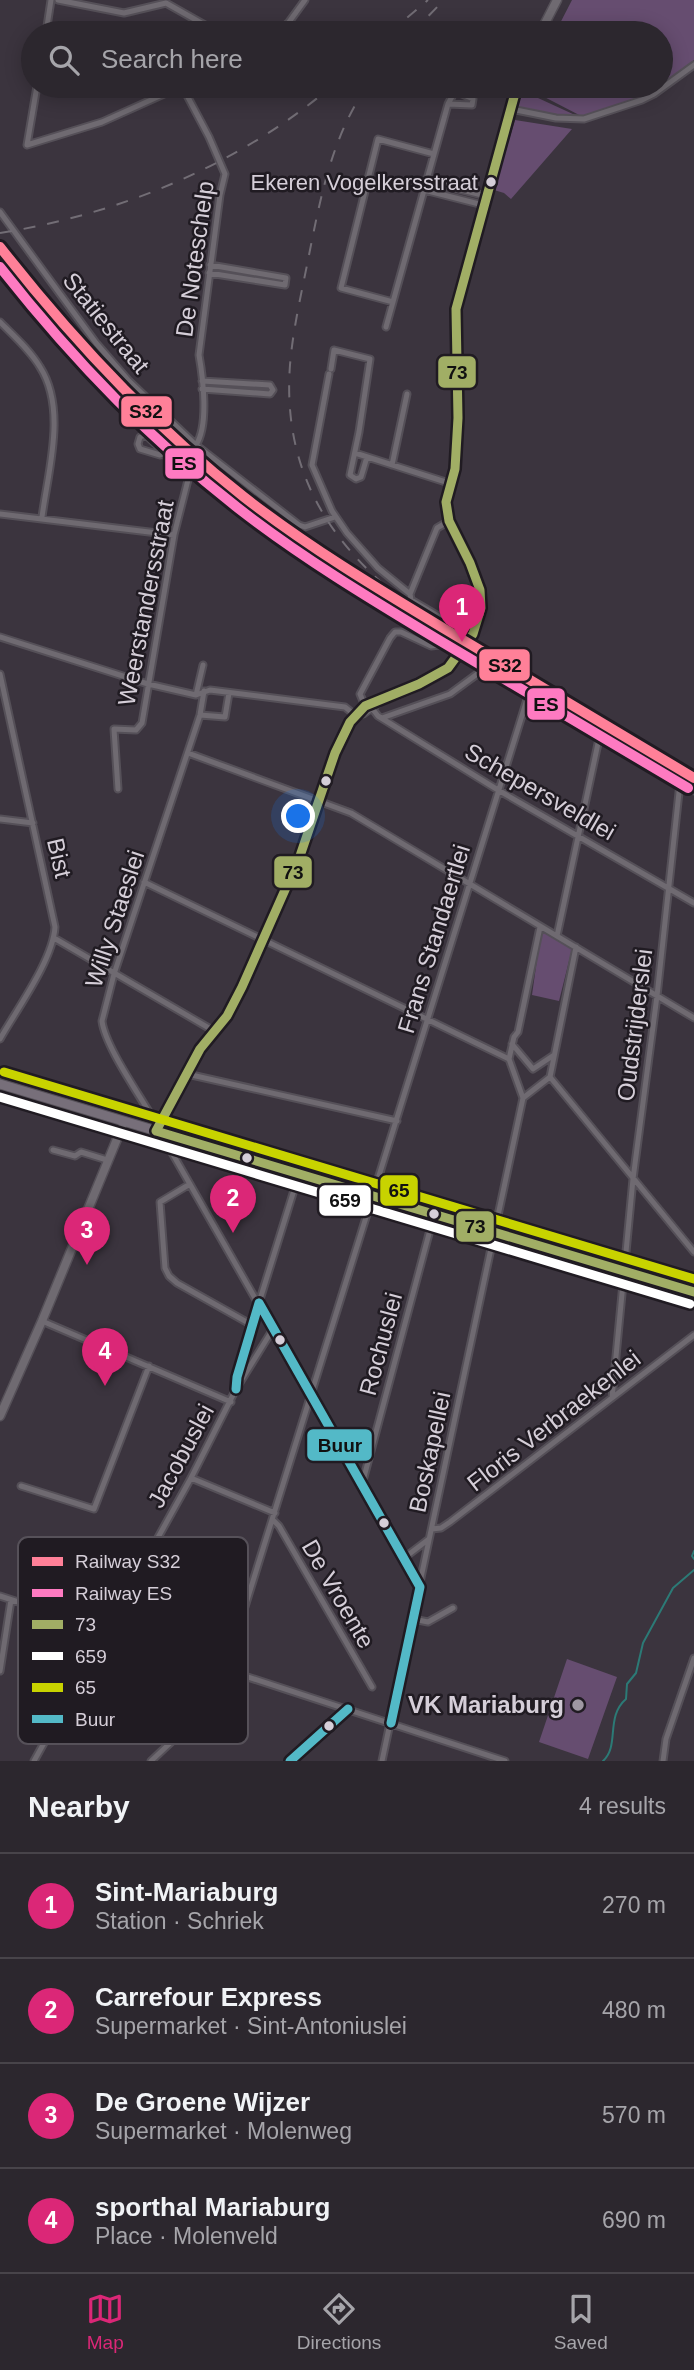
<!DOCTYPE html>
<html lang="en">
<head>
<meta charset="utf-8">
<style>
  body { margin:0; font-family:Arial,sans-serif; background:#38333a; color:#f1f3f6 }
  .you { position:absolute; left:299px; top:817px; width:24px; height:24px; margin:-18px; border:5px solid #fff; border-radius:50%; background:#1a73e8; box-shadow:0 0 0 10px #1a73e833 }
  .badge { display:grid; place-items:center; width:46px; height:46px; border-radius:50%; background:#db2777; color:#fff; font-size:23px; font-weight:700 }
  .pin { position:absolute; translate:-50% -58px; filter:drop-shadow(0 2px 4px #0008) }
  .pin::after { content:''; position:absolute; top:37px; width:24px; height:21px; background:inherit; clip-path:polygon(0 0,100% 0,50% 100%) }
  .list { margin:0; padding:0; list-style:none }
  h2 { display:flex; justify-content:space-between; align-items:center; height:91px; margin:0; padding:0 28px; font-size:30px }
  h2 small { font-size:23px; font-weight:400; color:#a6a5aa }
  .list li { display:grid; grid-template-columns:46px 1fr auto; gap:21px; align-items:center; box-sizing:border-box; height:105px; padding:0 28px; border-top:2px solid #48444a }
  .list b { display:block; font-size:26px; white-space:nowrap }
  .list p { margin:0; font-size:23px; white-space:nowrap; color:#a6a5aa }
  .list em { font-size:23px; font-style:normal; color:#a6a5aa }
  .icon { flex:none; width:38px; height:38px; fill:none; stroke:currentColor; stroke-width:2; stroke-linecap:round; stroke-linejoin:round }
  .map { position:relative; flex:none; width:694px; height:1761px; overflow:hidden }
  .search { position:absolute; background:#2c272e; box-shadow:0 4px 18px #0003; left:21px; right:21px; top:21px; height:77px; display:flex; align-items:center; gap:18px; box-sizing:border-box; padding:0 24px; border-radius:38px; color:#a6a5aa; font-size:26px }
  .sheet { height:511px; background:#2c272e }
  nav { display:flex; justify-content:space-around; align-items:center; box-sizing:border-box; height:98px; border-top:2px solid #48444a; background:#2c272e; font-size:19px; color:#a6a5aa }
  nav a { display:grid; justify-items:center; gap:4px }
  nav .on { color:#db2777 }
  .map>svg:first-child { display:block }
</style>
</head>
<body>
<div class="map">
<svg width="694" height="1761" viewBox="0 0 694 1761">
  <rect width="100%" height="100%" fill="#3b343e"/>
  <path fill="#664d70" d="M 572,0 L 694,0 L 694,60 L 661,85 L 661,33 L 555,33 Z
    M 528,86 L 660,86 L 647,94 L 583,117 L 527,88 Z
    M 525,92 L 575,115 L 568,118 L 517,110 L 520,99 Z
    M 515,120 L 572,129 L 511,199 L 504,193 L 494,190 Z
    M 541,931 L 572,949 L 559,1001 L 532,995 Z
    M 567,1659 L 617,1677 L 588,1759 L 539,1742 Z"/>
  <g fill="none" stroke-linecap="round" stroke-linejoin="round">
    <path stroke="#2c7a76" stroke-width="2" d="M 694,1551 L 692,1556 L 694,1559
      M 603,1761 C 620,1746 605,1717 626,1699 L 627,1684 L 636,1673 L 643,1643 L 673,1588 L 694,1570"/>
    <g stroke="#555058" stroke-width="9">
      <path id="street" d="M 58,0 L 124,13 L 166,3 L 219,33
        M 46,33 L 51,0
        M 277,33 L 289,22 L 305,0
        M 37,86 L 27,145 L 102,122 L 182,86
        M 182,86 L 209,137 L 225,174 L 220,195 L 199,355 C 203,378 209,425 196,445
        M 511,109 L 556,118 L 584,119 L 642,100 L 654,94 L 694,65
        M 426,181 L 486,196
        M 424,190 L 483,205
        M 0,212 L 96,343 L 128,380 L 196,445 L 299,525 L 305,527 L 335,517
        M 209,273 L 285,285 L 286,278 L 210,265
        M 393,302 L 341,288 L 378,139 L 434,154
        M 0,322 C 14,336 30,350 40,367 C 67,409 48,471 42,517
        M 386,327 L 448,104 L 472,105 L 473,99 L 455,91 L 448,104
        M 331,369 L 334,350 L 370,359 L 359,432 L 350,475 L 356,479 L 361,477 L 367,457
        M 329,374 L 312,465 L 332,511 L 347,533 L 378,568 L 410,594 L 411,600 L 457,627
        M 202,389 L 270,394 L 273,390 L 270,385 L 202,381
        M 355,453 L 452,484
        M 392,465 L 407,394
        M 0,514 L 174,535
        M 410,594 L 437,528 L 449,521
        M 0,637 L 148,684 L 196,695 L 210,690 L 345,707 L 355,715
        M 0,674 L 55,927 C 53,960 17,1009 0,1039
        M 196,695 L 203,665
        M 365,706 L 360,694 L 390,638 L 395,632 L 401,632 L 431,646 L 449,644 L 454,647 L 476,660 L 487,672 L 529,693 L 694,791
        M 371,707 L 378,716 L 498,790 L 694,903
        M 200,715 L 225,717 L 229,693
        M 382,718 L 450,694 L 484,669
        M 188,753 L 351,813 L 694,1018
        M 118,789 L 114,729 L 136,730 L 142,723 L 174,535 L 189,476 L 188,472 L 163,454 L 162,450 L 146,435 L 140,437 L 138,444 L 140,449 L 160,455 L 163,454
        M 0,819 L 33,823
        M 144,882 L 509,1059
        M 557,936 L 600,734
        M 54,938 L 214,1031
        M 512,1044 L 533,1069 L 554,1055
        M 509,1059 L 514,1037 L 518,1032 L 540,927
        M 187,1074 L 397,1121
        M 550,1077 L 694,1252
        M 550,1077 L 576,947
        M 523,1098 L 550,1077
        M 159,1125 L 152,1117 C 139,1094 105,1046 102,1021 L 114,974 L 200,715 L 204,691
        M 170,1136 L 171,1151 L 420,1587
        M 53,1150 L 75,1156 L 81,1152 L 107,1160
        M 190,1184 L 160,1202 L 165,1268 L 169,1276 L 177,1283 L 252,1325
        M 42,1321 L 231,1402
        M 236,1389 L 237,1377 L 253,1322 L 299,1174
        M 612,1398 L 633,1179 L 657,996 L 680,783
        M 191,1478 L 275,1513
        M 360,1482 L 364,1477 L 434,1215
        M 21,1486 L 94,1509 L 149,1366
        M 273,1520 L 279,1526 L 372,1687
        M 432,1529 L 441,1528 L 450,1522 L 694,1335
        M 404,1558 L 429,1539
        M 0,1596 L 505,1761
        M 413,1619 L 428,1622 L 453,1608
        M 0,1671 L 11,1600
        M 34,1761 L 191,1478 L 236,1389 L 273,1329
        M 151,1761 L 216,1700 L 529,693
        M 290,1761 L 348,1709
        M 382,1761 L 523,1098 L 509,1059
        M 663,1761 L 666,1739 L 694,1658"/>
    </g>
    <g stroke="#555058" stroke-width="11">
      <path id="secondary" d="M 540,33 L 557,0
        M 477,623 C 487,582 466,557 449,521 L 446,502 L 455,469 L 458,418 L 456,309 L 517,86
        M 376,701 C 401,695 440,678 457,659
        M 156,1131 L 200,1049 L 227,1016 L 242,987 L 300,856 L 341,738 L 355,715 L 363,713 L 380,701
        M 0,1416 L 42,1321 L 124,1122"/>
    </g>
    <g stroke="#555058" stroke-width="12">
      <path id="primary" d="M 0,1084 L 694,1292"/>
    </g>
    <use href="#street" stroke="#6f6a71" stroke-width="5"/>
    <use href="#secondary" stroke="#6f6a71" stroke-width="8"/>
    <use href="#primary" stroke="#776f7a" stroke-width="9"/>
    <path stroke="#726d75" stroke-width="2" stroke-dasharray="12 12" stroke-linecap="butt" d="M 389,33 L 428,0
      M 412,33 L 444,0
      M 367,86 C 332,137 321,195 309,255 C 302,291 293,328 290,365 C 281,485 344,565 440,626
      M 0,233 C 120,214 239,165 332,86"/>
    <g stroke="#555058" stroke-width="11" stroke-linecap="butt">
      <path id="secondary-bridge" d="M 457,659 L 477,623"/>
    </g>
    <use href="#secondary-bridge" stroke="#6f6a71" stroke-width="8"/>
    <g stroke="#201b22" stroke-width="14">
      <path id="bus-1" d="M 156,1131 L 200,1049 L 227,1016 L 242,987 L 300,856 L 335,753 L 350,722 L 365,706 L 419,684 L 448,668 L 473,634 L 481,608 L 480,590 L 470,563 L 449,521 L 446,502 L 455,469 L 458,418 L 456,309 L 517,86
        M 156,1131 L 694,1292"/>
    </g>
    <g stroke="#201b22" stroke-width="14">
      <path id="bus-2" d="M 0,1097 L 690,1304"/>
    </g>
    <g stroke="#201b22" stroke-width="14">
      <path id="bus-3" d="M 4,1072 L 694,1279"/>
    </g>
    <g stroke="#201b22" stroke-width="14">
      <path id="bus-4" d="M 259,1303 L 420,1587
        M 236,1389 L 237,1377 L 259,1303
        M 391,1723 L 420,1587
        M 290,1761 L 348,1709"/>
    </g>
    <use href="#bus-1" stroke="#a1ae65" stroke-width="9"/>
    <use href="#bus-2" stroke="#fff" stroke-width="9"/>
    <use href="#bus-3" stroke="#c8d300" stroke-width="9"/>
    <use href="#bus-4" stroke="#53b9c7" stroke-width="9"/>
    <g stroke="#201b22" stroke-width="16">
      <path id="rail-1" d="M 0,247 C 72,339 152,425 244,497 C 307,546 375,587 443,628 C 527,679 611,728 694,778"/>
    </g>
    <g stroke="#201b22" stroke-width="16">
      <path id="rail-2" d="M 0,267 C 70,356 148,438 238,508 C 301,557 369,598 437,639 C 520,689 604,738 688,788"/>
    </g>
    <use href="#rail-1" stroke="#ff8098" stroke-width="10"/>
    <use href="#rail-2" stroke="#fe7ac1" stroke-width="10"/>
  </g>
  <g fill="#d5ced8" stroke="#201b22" stroke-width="2.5">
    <circle cx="491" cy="182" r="6"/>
    <circle cx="326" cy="781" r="6"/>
    <circle cx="247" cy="1158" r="6"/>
    <circle cx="434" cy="1214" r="6"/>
    <circle cx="280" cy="1340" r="6"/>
    <circle cx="384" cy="1523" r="6"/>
    <circle cx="329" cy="1726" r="6"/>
  </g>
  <circle fill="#9f98a2" stroke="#201b22" stroke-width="2.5" cx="578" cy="1705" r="7"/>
  <g text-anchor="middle" stroke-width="5" stroke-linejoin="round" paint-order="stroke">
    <g font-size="22" fill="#d5ced8" stroke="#201b22" text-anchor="end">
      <text x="478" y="190">Ekeren Vogelkersstraat</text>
    </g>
    <g font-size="24" fill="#d5ced8" stroke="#201b22">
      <text transform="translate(195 259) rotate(-82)" y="8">De Noteschelp</text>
      <text transform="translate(106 323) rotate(51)" y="8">Statiestraat</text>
      <text transform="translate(146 603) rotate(-79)" y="8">Weerstandersstraat</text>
      <text transform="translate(540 792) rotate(30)" y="8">Schepersveldlei</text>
      <text transform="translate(59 858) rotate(77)" y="8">Bist</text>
      <text transform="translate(115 919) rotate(-72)" y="8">Willy Staeslei</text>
      <text transform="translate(434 939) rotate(-73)" y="8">Frans Standaertlei</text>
      <text transform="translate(635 1025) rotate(-83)" y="8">Oudstrijderslei</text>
      <text transform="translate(381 1344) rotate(-75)" y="8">Rochuslei</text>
      <text transform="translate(554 1421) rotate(-38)" y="8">Floris Verbraekenlei</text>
      <text transform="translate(430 1452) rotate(-78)" y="8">Boskapellei</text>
      <text transform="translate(181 1456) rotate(-62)" y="8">Jacobuslei</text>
      <text transform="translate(338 1594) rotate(60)" y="8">De Vroente</text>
    </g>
    <g font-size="24" font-weight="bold" fill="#d5ced8" stroke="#201b22" text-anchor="end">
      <text x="564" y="1713">VK Mariaburg</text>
    </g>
  </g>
  <rect x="18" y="1537" width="230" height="207" rx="10" fill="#201b22" stroke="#565159" stroke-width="2"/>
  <rect x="32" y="1557" width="31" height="9" fill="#ff8098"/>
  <rect x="32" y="1589" width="31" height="8" fill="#fe7ac1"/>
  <rect x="32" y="1620" width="31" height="9" fill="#a1ae65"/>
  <rect x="32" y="1652" width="31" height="8" fill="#fff"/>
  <rect x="32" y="1683" width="31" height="9" fill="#c8d300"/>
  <rect x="32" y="1715" width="31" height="8" fill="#53b9c7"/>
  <g font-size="19" fill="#d5ced8">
    <text x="75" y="1568">Railway S32</text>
    <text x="75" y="1600">Railway ES</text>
    <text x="75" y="1631">73</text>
    <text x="75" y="1663">659</text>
    <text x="75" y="1694">65</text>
    <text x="75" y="1726">Buur</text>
  </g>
  <g stroke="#201b22" stroke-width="2.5">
    <rect x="437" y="355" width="40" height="34" rx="7" fill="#a1ae65"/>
    <rect x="120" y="395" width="53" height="33" rx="7" fill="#ff8098"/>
    <rect x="164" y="447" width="41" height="33" rx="7" fill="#fe7ac1"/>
    <rect x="478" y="648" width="53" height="34" rx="7" fill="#ff8098"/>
    <rect x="526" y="687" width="40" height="34" rx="7" fill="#fe7ac1"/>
    <rect x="273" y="855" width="40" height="34" rx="7" fill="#a1ae65"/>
    <rect x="379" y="1174" width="40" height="33" rx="7" fill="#c8d300"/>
    <rect x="318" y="1184" width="54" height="33" rx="7" fill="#fff"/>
    <rect x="455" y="1210" width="40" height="33" rx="7" fill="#a1ae65"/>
    <rect x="306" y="1428" width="67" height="34" rx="7" fill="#53b9c7"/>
  </g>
  <g font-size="19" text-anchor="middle" font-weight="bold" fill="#111">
    <text x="457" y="379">73</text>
    <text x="146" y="418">S32</text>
    <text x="184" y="470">ES</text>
    <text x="505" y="672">S32</text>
    <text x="546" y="711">ES</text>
    <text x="293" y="879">73</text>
    <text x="399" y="1197">65</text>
    <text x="345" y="1207">659</text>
    <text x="475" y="1233">73</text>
    <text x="340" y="1452">Buur</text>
  </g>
</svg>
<div class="you"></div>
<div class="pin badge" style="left:462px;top:642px">1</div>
<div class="pin badge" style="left:233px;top:1233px">2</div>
<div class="pin badge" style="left:87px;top:1265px">3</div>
<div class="pin badge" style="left:105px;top:1386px">4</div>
<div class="search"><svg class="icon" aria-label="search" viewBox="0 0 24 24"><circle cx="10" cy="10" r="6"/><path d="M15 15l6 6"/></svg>Search here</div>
</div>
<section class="sheet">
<h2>Nearby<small>4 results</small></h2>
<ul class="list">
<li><span class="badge">1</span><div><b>Sint-Mariaburg</b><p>Station · Schriek</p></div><em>270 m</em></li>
<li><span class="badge">2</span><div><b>Carrefour Express</b><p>Supermarket · Sint-Antoniuslei</p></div><em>480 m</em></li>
<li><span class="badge">3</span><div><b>De Groene Wijzer</b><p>Supermarket · Molenweg</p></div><em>570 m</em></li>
<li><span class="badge">4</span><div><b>sporthal Mariaburg</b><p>Place · Molenveld</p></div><em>690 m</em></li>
</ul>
</section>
<nav>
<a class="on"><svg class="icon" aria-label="map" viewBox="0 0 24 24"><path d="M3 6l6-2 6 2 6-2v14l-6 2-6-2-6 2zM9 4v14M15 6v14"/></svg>Map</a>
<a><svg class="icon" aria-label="directions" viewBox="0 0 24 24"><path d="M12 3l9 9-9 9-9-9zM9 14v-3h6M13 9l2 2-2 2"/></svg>Directions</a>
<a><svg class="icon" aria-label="saved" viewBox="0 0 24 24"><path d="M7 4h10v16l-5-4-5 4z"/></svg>Saved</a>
</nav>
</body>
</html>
